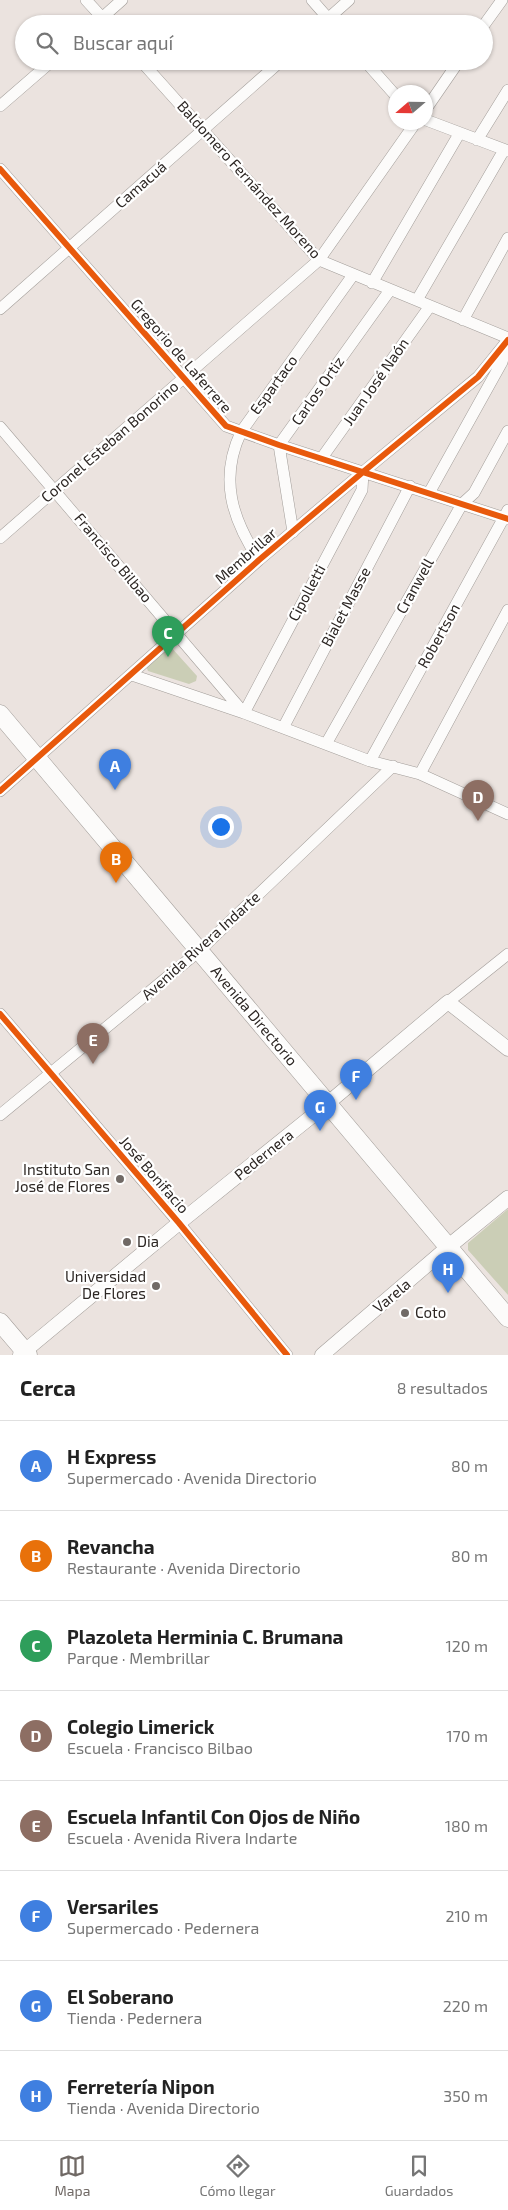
<!DOCTYPE html>
<html lang="es">
<head>
<meta charset="utf-8">
<style>
  body { margin:0; font-family:"Exo 2",sans-serif; background:#f2f2f2; color:#222 }
  .compass { position:absolute; left:388px; top:85px; width:45px; height:45px; border-radius:50%; background:#fff; box-shadow:0 1px 4px #0004; rotate:250deg }
  .you { position:absolute; left:220px; top:826px; width:18px; height:18px; margin:-12px; border:4px solid #fff; border-radius:50%; background:#1a73e8; box-shadow:0 0 0 8px #1a73e833 }
  .badge { display:grid; place-items:center; width:32px; height:32px; border-radius:50%; background:#706965; color:#fff; font-size:16px; font-weight:700 }
  .pin { position:absolute; translate:-50% -41px; filter:drop-shadow(0 1px 2px #0008) }
  .pin::after { content:''; position:absolute; top:26px; width:18px; height:15px; background:inherit; clip-path:polygon(0 0,100% 0,50% 100%) }
  .list { margin:0; padding:0; list-style:none }
  h2 { display:flex; justify-content:space-between; align-items:center; height:65px; margin:0; padding:0 20px; font-size:21px }
  h2 small { font-size:16px; font-weight:400; color:#767676 }
  .list li { display:grid; grid-template-columns:32px 1fr auto; gap:15px; align-items:center; box-sizing:border-box; height:90px; padding:0 20px; border-top:1px solid #e0e0e0 }
  .list b { display:block; font-size:19px; white-space:nowrap }
  .list p { margin:0; font-size:16px; white-space:nowrap; color:#767676 }
  .list em { font-size:16px; font-style:normal; color:#767676 }
  .icon { flex:none; width:28px; height:28px; fill:none; stroke:currentColor; stroke-width:2; stroke-linecap:round; stroke-linejoin:round }
  .map { position:relative; flex:none; width:508px; height:1355px; overflow:hidden }
  .search { position:absolute; background:#fff; box-shadow:0 1px 4px #0004; left:15px; right:15px; top:15px; height:55px; display:flex; align-items:center; gap:12px; box-sizing:border-box; padding:0 18px; border-radius:28px; color:#767676; font-size:19px }
  .sheet { height:785px; background:#fff }
  nav { display:flex; justify-content:space-around; align-items:center; box-sizing:border-box; height:70px; border-top:1px solid #e0e0e0; background:#fff; font-size:14px; color:#767676 }
  nav a { display:grid; justify-items:center; gap:2px }
  nav .on { color:#706965 }
  .map>svg:first-child { display:block }
</style>
</head>
<body>
<div class="map">
<svg width="508" height="1355" viewBox="0 0 508 1355">
  <rect width="100%" height="100%" fill="#ebe3df"/>
  <path fill="#cbceb6" d="M 170,646 L 197,676 L 196,681 L 189,684 L 148,671 L 146,666 Z
    M 508,1209 L 508,1295 L 468,1250 L 468,1243 Z"/>
  <g fill="none" stroke-linecap="round" stroke-linejoin="round">
    <g stroke="#a29d99" stroke-width="12">
      <path id="minor" d="M 86,0 L 108,24
        M 312,0 L 333,24
        M 95,24 L 122,0
        M 322,24 L 349,0
        M 484,25 L 502,0
        M 141,61 L 319,260 L 508,338
        M 365,61 L 396,96
        M 0,106 L 52,61
        M 426,109 L 459,61
        M 426,120 L 508,151
        M 477,140 L 508,90
        M 0,169 L 226,426 L 279,445 L 508,519
        M 372,283 L 459,134
        M 417,300 L 504,150
        M 0,309 L 281,61
        M 463,320 L 508,238
        M 0,427 L 244,713 L 362,490 L 363,472
        M 321,459 L 430,306
        M 429,493 L 502,362 L 507,345
        M 293,532 L 279,445 L 390,290
        M 0,538 L 319,260 L 416,122
        M 259,560 C 232,519 219,479 241,432 L 353,275
        M 132,675 L 244,713 L 370,761 L 420,774 L 508,814
        M 283,728 L 410,486
        M 326,744 L 462,504 L 474,493 L 508,431
        M 370,761 L 508,510
        M 420,774 L 508,610
        M 0,791 L 259,560 L 363,472 L 478,377 L 508,340
        M 448,1002 L 508,954
        M 0,1014 L 179,1223 L 287,1355
        M 0,1115 L 199,951 L 393,766"/>
    </g>
    <g stroke="#a29d99" stroke-width="15">
      <path id="tertiary" d="M 20,1355 L 179,1223 L 327,1104 L 448,1002 L 508,1049
        M 322,1355 L 448,1247"/>
    </g>
    <g stroke="#a29d99" stroke-width="16">
      <path id="secondary" d="M 448,1247 L 508,1198"/>
    </g>
    <g stroke="#a29d99" stroke-width="19">
      <path id="primary" d="M 0,714 L 508,1318
        M 0,1322 L 28,1355"/>
    </g>
    <use href="#minor" stroke="#fcfbfa" stroke-width="11"/>
    <use href="#tertiary" stroke="#fcfbfa" stroke-width="14"/>
    <use href="#secondary" stroke="#fcfbfa" stroke-width="15"/>
    <use href="#primary" stroke="#fcfbfa" stroke-width="18"/>
    <g stroke="#fff" stroke-width="9">
      <path id="cycleway" d="M 0,169 L 226,426 L 279,445 L 508,519
        M 0,791 L 259,560 L 363,472 L 478,377 L 508,340
        M 0,1014 L 179,1223 L 287,1355"/>
    </g>
    <use href="#cycleway" stroke="#e8590c" stroke-width="6"/>
  </g>
  <g fill="#706965" stroke="#fff" stroke-width="2">
    <circle cx="120" cy="1179" r="5"/>
    <circle cx="127" cy="1242" r="5"/>
    <circle cx="156" cy="1286" r="5"/>
    <circle cx="405" cy="1313" r="5"/>
  </g>
  <g text-anchor="middle" stroke-width="4.5" stroke-linejoin="round" paint-order="stroke">
    <g font-size="15" fill="#2d2724" stroke="#fff">
      <text transform="translate(249 180) rotate(48)" y="5">Baldomero Fernández Moreno</text>
      <text transform="translate(141 185) rotate(-41)" y="5">Camacuá</text>
      <text transform="translate(181 356) rotate(49)" y="5">Gregorio de Laferrere</text>
      <text transform="translate(376 382) rotate(-55)" y="5">Juan José Naón</text>
      <text transform="translate(274 385) rotate(-54)" y="5">Espartaco</text>
      <text transform="translate(318 391) rotate(-55)" y="5">Carlos Ortiz</text>
      <text transform="translate(110 442) rotate(-41)" y="5">Coronel Esteban Bonorino</text>
      <text transform="translate(246 556) rotate(-41)" y="5">Membrillar</text>
      <text transform="translate(113 558) rotate(50)" y="5">Francisco Bilbao</text>
      <text transform="translate(415 586) rotate(-61)" y="5">Cranwell</text>
      <text transform="translate(307 593) rotate(-62)" y="5">Cipolletti</text>
      <text transform="translate(346 607) rotate(-62)" y="5">Bialet Masse</text>
      <text transform="translate(439 636) rotate(-61)" y="5">Robertson</text>
      <text transform="translate(201 946) rotate(-42)" y="5">Avenida Rivera Indarte</text>
      <text transform="translate(254 1016) rotate(50)" y="5">Avenida Directorio</text>
      <text transform="translate(264 1155) rotate(-39)" y="5">Pedernera</text>
      <text transform="translate(154 1175) rotate(49)" y="5">José Bonifacio</text>
      <text transform="translate(392 1296) rotate(-40)" y="5">Varela</text>
    </g>
    <g font-size="15" fill="#2d2724" stroke="#fff" text-anchor="end">
      <text x="110" y="1175">Instituto San<tspan x="110" dy="17">José de Flores</tspan></text>
      <text x="137" y="1247" text-anchor="start">Dia</text>
      <text x="146" y="1282">Universidad<tspan x="146" dy="17">De Flores</tspan></text>
      <text x="415" y="1318" text-anchor="start">Coto</text>
    </g>
  </g>
</svg>
<svg class="compass" viewBox="-18 -18 36 36"><path d="M0-13l5 13h-10z" fill="#e53935"/><path d="M0 13l5-13h-10z" fill="#767676"/></svg>
<div class="you"></div>
<div class="pin badge" style="left:115px;top:790px;background:#3f7fe0">A</div>
<div class="pin badge" style="left:116px;top:883px;background:#e8710a">B</div>
<div class="pin badge" style="left:168px;top:657px;background:#2e9e5b">C</div>
<div class="pin badge" style="left:478px;top:821px;background:#8d6e63">D</div>
<div class="pin badge" style="left:93px;top:1064px;background:#8d6e63">E</div>
<div class="pin badge" style="left:356px;top:1100px;background:#3f7fe0">F</div>
<div class="pin badge" style="left:320px;top:1131px;background:#3f7fe0">G</div>
<div class="pin badge" style="left:448px;top:1293px;background:#3f7fe0">H</div>
<div class="search"><svg class="icon" aria-label="search" viewBox="0 0 24 24"><circle cx="10" cy="10" r="6"/><path d="M15 15l6 6"/></svg>Buscar aquí</div>
</div>
<section class="sheet">
<h2>Cerca<small>8 resultados</small></h2>
<ul class="list">
<li><span class="badge" style="background:#3f7fe0">A</span><div><b>H Express</b><p>Supermercado · Avenida Directorio</p></div><em>80 m</em></li>
<li><span class="badge" style="background:#e8710a">B</span><div><b>Revancha</b><p>Restaurante · Avenida Directorio</p></div><em>80 m</em></li>
<li><span class="badge" style="background:#2e9e5b">C</span><div><b>Plazoleta Herminia C. Brumana</b><p>Parque · Membrillar</p></div><em>120 m</em></li>
<li><span class="badge" style="background:#8d6e63">D</span><div><b>Colegio Limerick</b><p>Escuela · Francisco Bilbao</p></div><em>170 m</em></li>
<li><span class="badge" style="background:#8d6e63">E</span><div><b>Escuela Infantil Con Ojos de Niño</b><p>Escuela · Avenida Rivera Indarte</p></div><em>180 m</em></li>
<li><span class="badge" style="background:#3f7fe0">F</span><div><b>Versariles</b><p>Supermercado · Pedernera</p></div><em>210 m</em></li>
<li><span class="badge" style="background:#3f7fe0">G</span><div><b>El Soberano</b><p>Tienda · Pedernera</p></div><em>220 m</em></li>
<li><span class="badge" style="background:#3f7fe0">H</span><div><b>Ferretería Nipon</b><p>Tienda · Avenida Directorio</p></div><em>350 m</em></li>
</ul>
</section>
<nav>
<a class="on"><svg class="icon" aria-label="map" viewBox="0 0 24 24"><path d="M3 6l6-2 6 2 6-2v14l-6 2-6-2-6 2zM9 4v14M15 6v14"/></svg>Mapa</a>
<a><svg class="icon" aria-label="directions" viewBox="0 0 24 24"><path d="M12 3l9 9-9 9-9-9zM9 14v-3h6M13 9l2 2-2 2"/></svg>Cómo llegar</a>
<a><svg class="icon" aria-label="saved" viewBox="0 0 24 24"><path d="M7 4h10v16l-5-4-5 4z"/></svg>Guardados</a>
</nav>
</body>
</html>
